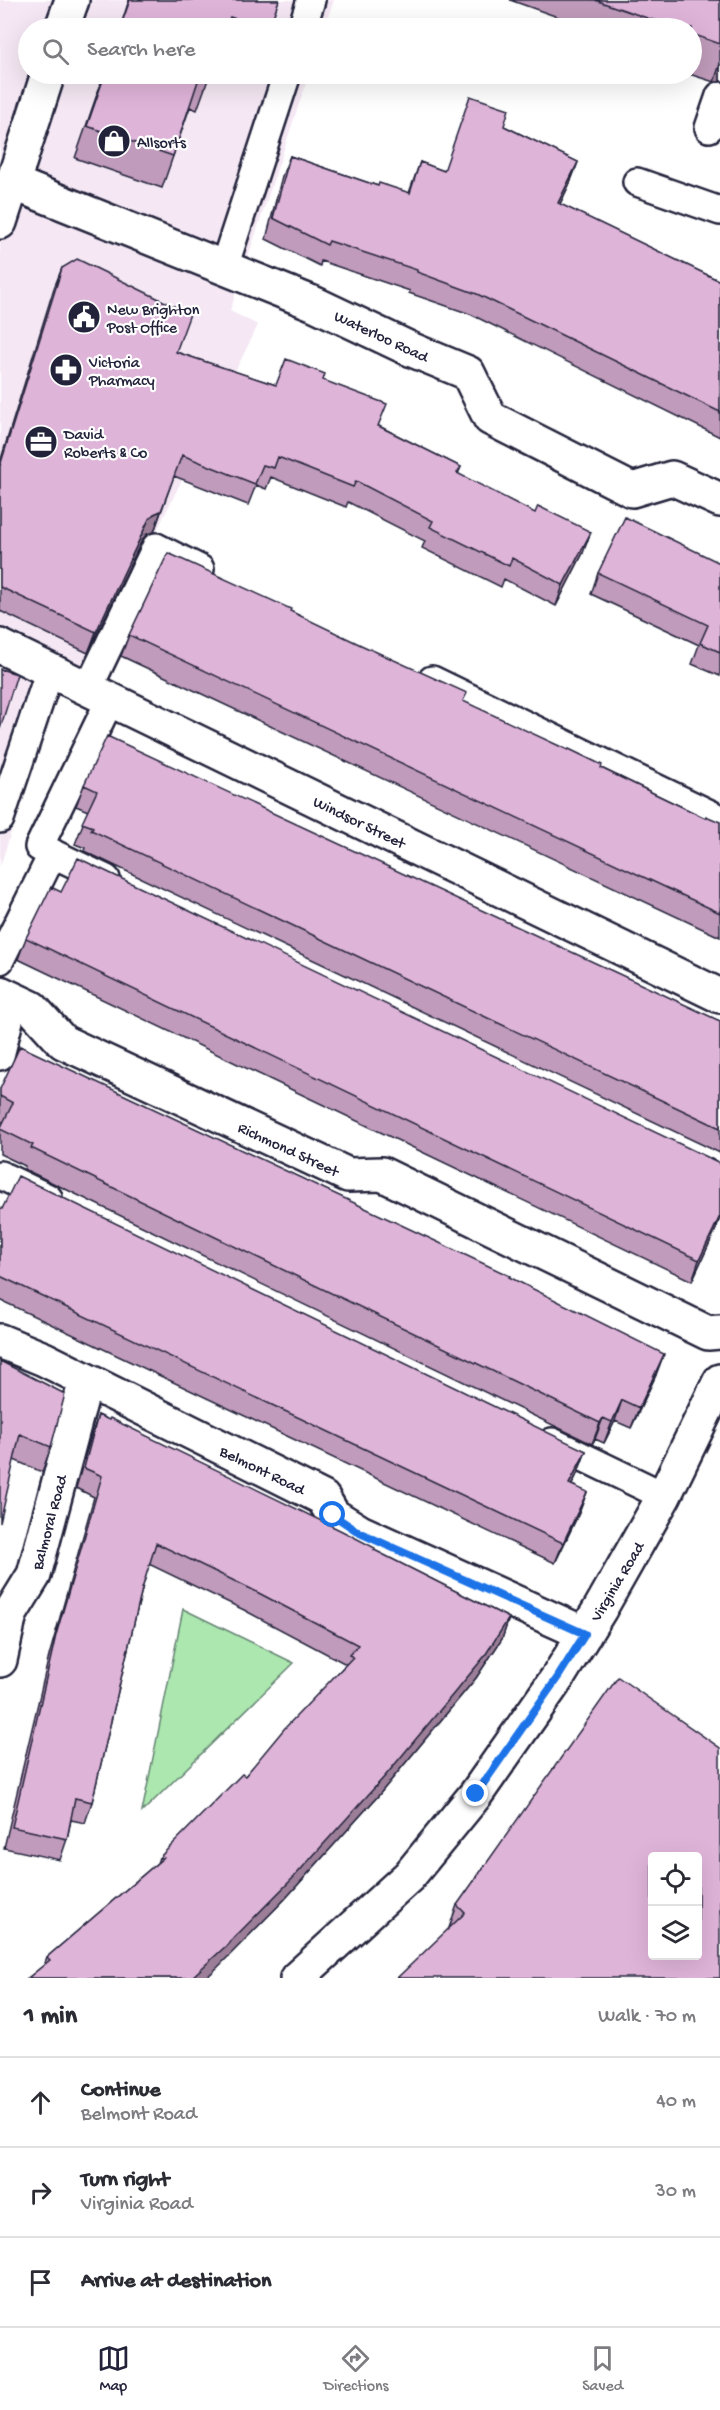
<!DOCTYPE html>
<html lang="en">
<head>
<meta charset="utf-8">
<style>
  body { margin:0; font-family:"Gochi Hand",sans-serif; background:#f2f2f3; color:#2b2b33 }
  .controls { position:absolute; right:18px; bottom:18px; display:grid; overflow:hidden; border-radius:6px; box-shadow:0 6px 24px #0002 }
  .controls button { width:54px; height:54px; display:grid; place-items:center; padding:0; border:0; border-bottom:2px solid #e1e1e2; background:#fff; color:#2b2b33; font:30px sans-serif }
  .stop { position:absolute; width:18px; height:18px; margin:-14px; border:4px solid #1a73e8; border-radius:50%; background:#fff }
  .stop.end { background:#1a73e8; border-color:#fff; box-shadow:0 2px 6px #0008 }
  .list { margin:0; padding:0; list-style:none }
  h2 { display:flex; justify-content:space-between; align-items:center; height:78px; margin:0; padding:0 24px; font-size:26px }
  h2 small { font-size:20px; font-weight:400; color:#7c7c81 }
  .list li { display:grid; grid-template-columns:39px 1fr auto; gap:18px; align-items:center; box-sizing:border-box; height:90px; padding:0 24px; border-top:2px solid #e1e1e2 }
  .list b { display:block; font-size:22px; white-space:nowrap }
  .list p { margin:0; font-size:20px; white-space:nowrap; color:#7c7c81 }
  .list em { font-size:20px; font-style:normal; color:#7c7c81 }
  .icon { flex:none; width:33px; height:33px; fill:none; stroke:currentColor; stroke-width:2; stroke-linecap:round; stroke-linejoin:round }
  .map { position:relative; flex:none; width:720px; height:1978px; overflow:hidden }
  .search { position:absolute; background:#fff; box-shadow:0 6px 24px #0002; left:18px; right:18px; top:18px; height:66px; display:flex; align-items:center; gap:15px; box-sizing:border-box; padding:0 21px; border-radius:33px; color:#7c7c81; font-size:22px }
  .sheet { height:348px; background:#fff }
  nav { display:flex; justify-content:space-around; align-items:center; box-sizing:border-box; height:84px; border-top:2px solid #e1e1e2; background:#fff; font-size:16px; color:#7c7c81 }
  nav a { display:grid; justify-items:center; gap:3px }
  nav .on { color:#22223b }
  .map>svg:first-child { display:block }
</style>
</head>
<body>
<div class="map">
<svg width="720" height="1978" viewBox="0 0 720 1978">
  <rect width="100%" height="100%" fill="#fff"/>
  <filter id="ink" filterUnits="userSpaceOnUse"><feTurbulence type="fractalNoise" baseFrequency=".0167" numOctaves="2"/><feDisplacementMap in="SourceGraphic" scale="12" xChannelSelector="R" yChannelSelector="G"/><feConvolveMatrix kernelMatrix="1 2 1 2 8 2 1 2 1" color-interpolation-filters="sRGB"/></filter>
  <g filter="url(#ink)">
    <path fill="#f5e8f4" d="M 0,0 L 334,0 L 324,28 L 28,28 L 28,74 L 309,74 L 230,311 L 258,325 L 88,671 L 65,661 L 0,867 Z"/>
    <path fill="#abe7ae" stroke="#668474" stroke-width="1.5" d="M 183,1609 L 294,1663 L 142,1812 Z"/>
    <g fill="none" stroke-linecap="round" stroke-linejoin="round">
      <g stroke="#22223b" stroke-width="32">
        <path id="lane" d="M 302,28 L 311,0
          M 709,128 L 720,96
          M 637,182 L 720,211
          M 224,267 L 287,74
          M 432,680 L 720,819
          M 88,689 L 156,547 L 200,569
          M 0,819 L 50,670
          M 106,879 L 39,847 L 110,700
          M 0,960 L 53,853
          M 0,1056 L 14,1001
          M 0,1175 L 48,1198
          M 552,1442 L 664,1496"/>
      </g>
      <g stroke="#22223b" stroke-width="38">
        <path id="street" d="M 62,28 L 72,0
          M 13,183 L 315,304 L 410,349 L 468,373 L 490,418 L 632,490 L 672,478 L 720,500
          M 0,222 L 48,74
          M 0,646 L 720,996
          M 0,993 L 32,1008 L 63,1042 L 348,1175 L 382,1174 L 708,1333 L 720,1332
          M 0,1341 L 44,1359 L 323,1498 L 333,1515 L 360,1532 L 585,1634
          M 0,1660 L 10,1614 L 34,1575 L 86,1380
          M 297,1978 L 409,1876 L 476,1794 L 558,1677 L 600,1609 L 664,1496 L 720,1381"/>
      </g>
      <use href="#lane" stroke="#fff" stroke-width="27"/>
      <use href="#street" stroke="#fff" stroke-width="33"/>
    </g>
    <path fill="#c09bbb" stroke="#22223b" stroke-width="1.5" d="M 129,0 L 279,0 L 269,28 L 120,28 Z
      M 510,0 L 720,0 L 720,82 L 714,82 L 689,74 L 692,74 L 692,28 L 582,28 L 583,26 Z
      M 104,74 L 210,74 L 197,110 L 190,107 L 162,188 L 75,158 Z
      M 504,126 L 578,162 L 570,183 L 560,204 L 720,281 L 720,437 L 470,314 L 409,293 L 410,291 L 321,261 L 320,266 L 266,239 L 282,176 L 290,156 L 378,186 L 409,193 L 420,162 L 444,171 Z
      M 62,268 L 176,352 L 276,385 L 323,380 L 379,426 L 461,467 L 458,474 L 583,553 L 556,606 L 504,579 L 501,587 L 422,548 L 425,541 L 348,502 L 346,507 L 271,477 L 266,489 L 256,485 L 248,505 L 174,476 L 154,532 L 147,534 L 142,540 L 88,653 L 0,611 L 0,462 L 54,288 Z
      M 720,563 L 720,676 L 692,664 L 699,645 L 591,594 L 598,573 Z
      M 290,611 L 464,702 L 705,818 L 720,822 L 720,937 L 121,656 L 129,635 Z
      M 84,785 L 720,1021 L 720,1153 L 84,851 L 85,848 L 75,844 L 88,811 L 76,806 Z
      M 61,892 L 720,1163 L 720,1218 L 716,1229 L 692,1281 L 18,959 L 26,938 Z
      M 0,1089 L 509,1277 L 656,1375 L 631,1428 L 615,1421 L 604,1443 L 595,1439 L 592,1444 L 24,1169 L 25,1166 L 0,1154 L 0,1129 L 3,1122 L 0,1121 Z
      M 0,1208 L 586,1451 L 578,1472 L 572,1485 L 587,1492 L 579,1513 L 555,1563 L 0,1300 Z
      M 0,1361 L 51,1447 L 42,1472 L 14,1460 Z
      M 98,1415 L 374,1550 L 509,1618 L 502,1639 L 476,1678 L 378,1796 L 285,1899 L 206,1978 L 28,1978 L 44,1965 L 47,1957 L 157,1863 L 159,1858 L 245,1776 L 346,1664 L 244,1610 L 149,1564 L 142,1589 L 92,1802 L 85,1823 L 71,1820 L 67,1839 L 60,1860 L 4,1848 L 49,1656 L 94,1497 L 76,1488 L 91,1436 Z
      M 720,1748 L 449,1928 L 457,1905 Z"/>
    <path fill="#9c7e98" stroke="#22223b" stroke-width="1.5" d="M 720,64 L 720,82 L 714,82 Z
      M 578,162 L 570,183 L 551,223 L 558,203 Z
      M 161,511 L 154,532 L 147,534 L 142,540 L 88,653 L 96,632 L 149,519 L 154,514 Z
      M 591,532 L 583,553 L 556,606 L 563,585 Z
      M 720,1216 L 716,1229 L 692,1281 L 699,1260 Z
      M 664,1354 L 656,1375 L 631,1428 L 639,1408 Z
      M 622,1400 L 615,1421 L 604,1443 L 612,1422 Z
      M 603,1418 L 595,1439 L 592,1444 L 600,1423 Z
      M 586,1451 L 578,1472 L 562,1505 L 569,1484 Z
      M 587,1492 L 579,1513 L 555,1563 L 563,1543 Z
      M 509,1618 L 502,1639 L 476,1678 L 378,1796 L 285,1899 L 218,1967 L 206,1978 L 191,1978 Z"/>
    <path fill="#dfb4d9" stroke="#22223b" stroke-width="1.5" fill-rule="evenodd" d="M 130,0 L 279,0 L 269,28 L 264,28 L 230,17 L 226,28 L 120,28 Z
      M 595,0 L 720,0 L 720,44 L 692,34 L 692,28 L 676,28 Z
      M 105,74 L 210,74 L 209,78 L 200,75 L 173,156 L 87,126 Z
      M 470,96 L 509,109 L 504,126 L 578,162 L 558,203 L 720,281 L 720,412 L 477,294 L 417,272 L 417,270 L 329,241 L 327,245 L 273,218 L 290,156 L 378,186 L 379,183 L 410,193 L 420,162 L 444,171 Z
      M 77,259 L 190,314 L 176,352 L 276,385 L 286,359 L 325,374 L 323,380 L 387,404 L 378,426 L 461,467 L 457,473 L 535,513 L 538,506 L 591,532 L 563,585 L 512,558 L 509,566 L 430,527 L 433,521 L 356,481 L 353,487 L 278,457 L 274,468 L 263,465 L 255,484 L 182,455 L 161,511 L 154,514 L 149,519 L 96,632 L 0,587 L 0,466 L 62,268 Z
      M 625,517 L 720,563 L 720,652 L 700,643 L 708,625 L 598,573 Z
      M 168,553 L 291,609 L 290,611 L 361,645 L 467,693 L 463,701 L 568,750 L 569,749 L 602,765 L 601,768 L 705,818 L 706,816 L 720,822 L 720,913 L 129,635 Z
      M 0,669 L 17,674 L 0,729 Z
      M 107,736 L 720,1021 L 720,1128 L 91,830 L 93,827 L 82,823 L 97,791 L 84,785 Z
      M 78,858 L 720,1163 L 720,1216 L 699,1260 L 26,938 L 51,887 L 61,892 Z
      M 20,1046 L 510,1276 L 509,1277 L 664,1354 L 639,1408 L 622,1400 L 612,1422 L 603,1418 L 600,1423 L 31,1148 L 33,1145 L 0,1129 L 13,1103 L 0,1096 L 0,1089 Z
      M 18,1176 L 586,1451 L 569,1484 L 587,1492 L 563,1543 L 0,1276 L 0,1208 L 2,1209 Z
      M 0,1361 L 65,1394 L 51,1447 L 20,1434 L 0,1523 Z
      M 98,1415 L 109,1420 L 110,1418 L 342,1531 L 375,1548 L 374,1550 L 509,1618 L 484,1657 L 386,1775 L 293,1878 L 226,1946 L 191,1978 L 28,1978 L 50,1960 L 47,1957 L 163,1858 L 159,1858 L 242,1774 L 245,1776 L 284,1729 L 353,1657 L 349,1655 L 358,1645 L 251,1589 L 156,1543 L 142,1589 L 92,1802 L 75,1798 L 67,1839 L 12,1827 L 56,1635 L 102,1476 L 84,1468 Z
      M 618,1677 L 720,1748 L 720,1978 L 397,1978 L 465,1913 L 457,1905 ZM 652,1857 L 698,1857 L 698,1956 L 652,1956 Z"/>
  </g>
  <g fill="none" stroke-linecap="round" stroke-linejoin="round" filter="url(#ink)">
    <path stroke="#1a73e8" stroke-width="8" d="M 333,1515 L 360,1533 L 585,1634 L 558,1677 L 476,1794"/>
  </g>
  <defs>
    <g id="shop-disc" transform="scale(1.725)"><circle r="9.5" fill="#22223b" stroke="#fff"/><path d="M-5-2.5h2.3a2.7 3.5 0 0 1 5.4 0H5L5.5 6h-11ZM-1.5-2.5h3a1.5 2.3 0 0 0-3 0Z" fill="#fff"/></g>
    <g id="civic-disc" transform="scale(1.725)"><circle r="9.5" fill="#22223b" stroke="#fff"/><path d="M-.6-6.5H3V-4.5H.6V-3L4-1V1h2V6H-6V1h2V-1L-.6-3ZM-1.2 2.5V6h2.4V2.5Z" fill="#fff"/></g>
    <g id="pharmacy-disc" transform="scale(1.725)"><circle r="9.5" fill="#22223b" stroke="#fff"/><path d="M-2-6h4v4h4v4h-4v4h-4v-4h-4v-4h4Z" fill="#fff"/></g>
    <g id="office-disc" transform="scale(1.725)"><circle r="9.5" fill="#22223b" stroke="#fff"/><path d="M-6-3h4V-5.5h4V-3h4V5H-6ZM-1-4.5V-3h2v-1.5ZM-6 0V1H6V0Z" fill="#fff"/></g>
  </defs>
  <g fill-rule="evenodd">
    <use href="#shop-disc" x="114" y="141"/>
    <use href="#civic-disc" x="84" y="317"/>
    <use href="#pharmacy-disc" x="66" y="370"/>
    <use href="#office-disc" x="41" y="442"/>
  </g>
  <g text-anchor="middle" stroke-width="4.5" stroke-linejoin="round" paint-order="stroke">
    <g font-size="16" fill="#22223b" stroke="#fff" text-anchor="start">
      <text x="137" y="147">Allsorts</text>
      <text x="107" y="314">New Brighton<tspan x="107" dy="18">Post Office</tspan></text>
      <text x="89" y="367">Victoria<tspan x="89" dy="18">Pharmacy</tspan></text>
      <text x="64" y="439">David<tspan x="64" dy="18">Roberts &amp; Co</tspan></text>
    </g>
    <g font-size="16" fill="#22223b" stroke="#fff">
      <text transform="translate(382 335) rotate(25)" y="6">Waterloo Road</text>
      <text transform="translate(360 821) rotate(26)" y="6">Windsor Street</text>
      <text transform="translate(289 1148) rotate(25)" y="6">Richmond Street</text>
      <text transform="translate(263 1469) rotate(26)" y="6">Belmont Road</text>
      <text transform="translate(48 1522) rotate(-75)" y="6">Balmoral Road</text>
      <text transform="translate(616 1581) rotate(-59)" y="6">Virginia Road</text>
    </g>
  </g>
</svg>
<div class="controls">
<button><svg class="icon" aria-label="locate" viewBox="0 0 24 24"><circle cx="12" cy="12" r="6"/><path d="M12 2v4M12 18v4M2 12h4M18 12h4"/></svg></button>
<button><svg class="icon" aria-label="layers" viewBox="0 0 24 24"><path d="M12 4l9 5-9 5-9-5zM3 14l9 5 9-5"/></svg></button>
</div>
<div class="stop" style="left:333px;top:1515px"></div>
<div class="stop end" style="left:476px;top:1794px"></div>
<div class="search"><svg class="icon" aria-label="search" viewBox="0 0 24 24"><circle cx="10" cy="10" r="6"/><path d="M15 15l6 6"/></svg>Search here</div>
</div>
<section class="sheet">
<h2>1 min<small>Walk · 70 m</small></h2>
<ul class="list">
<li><svg class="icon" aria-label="ahead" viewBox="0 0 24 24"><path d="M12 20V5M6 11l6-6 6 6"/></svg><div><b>Continue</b><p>Belmont Road</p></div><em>40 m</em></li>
<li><svg class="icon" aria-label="right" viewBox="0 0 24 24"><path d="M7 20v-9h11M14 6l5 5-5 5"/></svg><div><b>Turn right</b><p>Virginia Road</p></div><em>30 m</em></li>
<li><svg class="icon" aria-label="arrive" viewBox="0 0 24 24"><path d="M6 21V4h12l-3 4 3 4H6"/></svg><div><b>Arrive at destination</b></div></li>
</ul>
</section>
<nav>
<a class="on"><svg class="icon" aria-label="map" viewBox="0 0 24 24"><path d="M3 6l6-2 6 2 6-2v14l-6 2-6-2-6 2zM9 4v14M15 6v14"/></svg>Map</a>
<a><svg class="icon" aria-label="directions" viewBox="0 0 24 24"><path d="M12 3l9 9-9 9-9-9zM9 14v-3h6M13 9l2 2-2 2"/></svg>Directions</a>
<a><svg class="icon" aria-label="saved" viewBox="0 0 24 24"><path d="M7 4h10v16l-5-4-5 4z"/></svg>Saved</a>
</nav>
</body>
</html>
